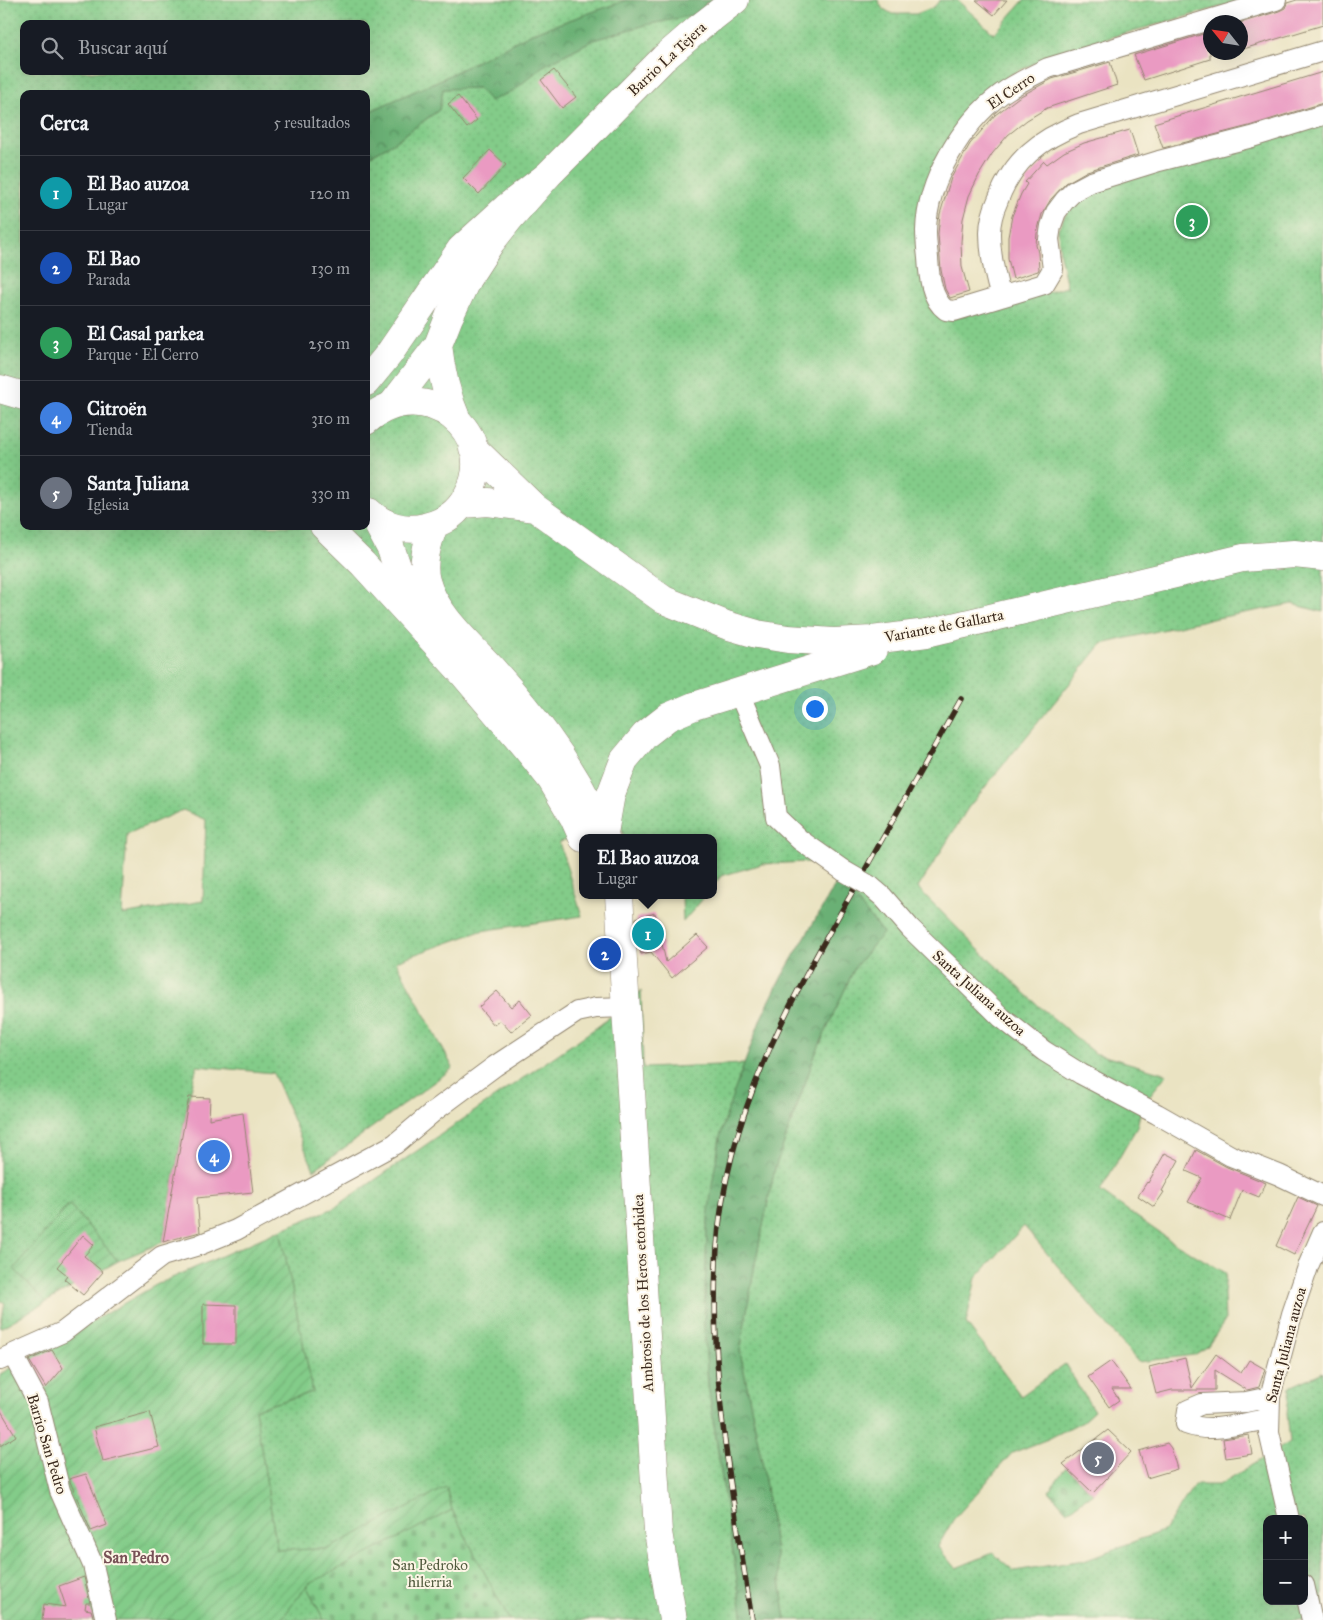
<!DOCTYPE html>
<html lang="es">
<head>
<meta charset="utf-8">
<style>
  body { margin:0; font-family:"IM FELL Great Primer",serif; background:#242831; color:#f1f3f6 }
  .controls { position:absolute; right:15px; bottom:15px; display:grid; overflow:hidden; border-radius:10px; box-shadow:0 5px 20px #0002 }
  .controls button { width:45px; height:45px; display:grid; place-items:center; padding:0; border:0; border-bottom:1px solid #363941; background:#171b24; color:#f1f3f6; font:25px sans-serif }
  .compass { position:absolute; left:1203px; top:15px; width:45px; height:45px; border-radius:50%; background:#171b24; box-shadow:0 5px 20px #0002; rotate:300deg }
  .you { position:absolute; left:814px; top:708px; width:18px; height:18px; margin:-12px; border:4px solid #fff; border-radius:50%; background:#1a73e8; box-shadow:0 0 0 8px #1a73e833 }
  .badge { display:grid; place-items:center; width:32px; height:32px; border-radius:50%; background:#db2777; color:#fff; font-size:16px; font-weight:700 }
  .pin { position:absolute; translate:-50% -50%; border:2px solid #fff; box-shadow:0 1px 5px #0006 }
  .popup { position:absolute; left:579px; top:834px; width:138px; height:65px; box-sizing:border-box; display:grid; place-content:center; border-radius:10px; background:#171b24; filter:drop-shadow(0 1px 4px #0005); font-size:16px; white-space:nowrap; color:#9ea1a6 }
  .popup b { font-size:19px; color:#f1f3f6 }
  .popup::after { content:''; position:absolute; left:50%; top:100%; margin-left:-10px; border:10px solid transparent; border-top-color:#171b24 }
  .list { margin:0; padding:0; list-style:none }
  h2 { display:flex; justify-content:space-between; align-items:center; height:65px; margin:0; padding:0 20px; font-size:21px }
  h2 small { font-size:16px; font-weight:400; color:#9ea1a6 }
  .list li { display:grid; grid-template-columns:32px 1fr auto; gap:15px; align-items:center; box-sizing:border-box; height:75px; padding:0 20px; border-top:1px solid #363941 }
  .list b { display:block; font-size:19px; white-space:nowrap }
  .list p { margin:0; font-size:16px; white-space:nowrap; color:#9ea1a6 }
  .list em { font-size:16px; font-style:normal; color:#9ea1a6 }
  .icon { flex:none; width:28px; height:28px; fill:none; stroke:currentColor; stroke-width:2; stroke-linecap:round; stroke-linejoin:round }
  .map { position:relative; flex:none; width:1323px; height:1620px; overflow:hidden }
  .search { position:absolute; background:#171b24; box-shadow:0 5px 20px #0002; left:20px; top:20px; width:350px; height:55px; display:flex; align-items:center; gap:12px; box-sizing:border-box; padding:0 18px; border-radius:10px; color:#9ea1a6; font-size:19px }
  .panel { position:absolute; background:#171b24; box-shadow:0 5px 20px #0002; left:20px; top:90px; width:350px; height:440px; border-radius:10px }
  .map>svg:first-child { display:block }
</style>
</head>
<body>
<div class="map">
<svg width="1323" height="1620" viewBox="0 0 1323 1620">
  <defs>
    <pattern id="grass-dots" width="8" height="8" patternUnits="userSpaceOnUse" patternTransform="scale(1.25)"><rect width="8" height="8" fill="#83cc89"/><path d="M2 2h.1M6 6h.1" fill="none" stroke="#72af76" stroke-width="1.8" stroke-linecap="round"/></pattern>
    <pattern id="forest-crowns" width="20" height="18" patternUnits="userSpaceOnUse" patternTransform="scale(1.25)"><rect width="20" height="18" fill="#6ab075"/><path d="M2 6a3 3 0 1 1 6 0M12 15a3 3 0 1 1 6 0" fill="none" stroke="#588f5f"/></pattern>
    <pattern id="cemetery-stones" width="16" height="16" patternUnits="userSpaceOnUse" patternTransform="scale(1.25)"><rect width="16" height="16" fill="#83cc89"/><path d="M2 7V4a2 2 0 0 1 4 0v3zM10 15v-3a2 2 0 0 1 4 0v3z" fill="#72af76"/></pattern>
    <pattern id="garden-furrows" width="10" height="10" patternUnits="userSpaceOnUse" patternTransform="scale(1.25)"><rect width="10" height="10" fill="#83cc89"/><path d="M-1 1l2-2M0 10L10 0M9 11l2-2" fill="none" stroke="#72af76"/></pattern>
  </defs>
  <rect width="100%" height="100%" fill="#fcf5e5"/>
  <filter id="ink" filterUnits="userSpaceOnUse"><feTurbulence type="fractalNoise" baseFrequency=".02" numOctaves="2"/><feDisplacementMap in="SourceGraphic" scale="10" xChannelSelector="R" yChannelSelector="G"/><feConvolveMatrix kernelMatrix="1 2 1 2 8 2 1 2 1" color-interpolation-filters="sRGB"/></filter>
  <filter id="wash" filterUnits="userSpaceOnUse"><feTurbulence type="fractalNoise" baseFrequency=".0096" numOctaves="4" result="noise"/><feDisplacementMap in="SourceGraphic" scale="20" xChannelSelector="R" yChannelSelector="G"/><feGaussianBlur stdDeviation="1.12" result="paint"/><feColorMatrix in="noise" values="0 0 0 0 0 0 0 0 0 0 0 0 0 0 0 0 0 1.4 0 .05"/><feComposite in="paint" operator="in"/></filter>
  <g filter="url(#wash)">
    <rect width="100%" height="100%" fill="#eae3c2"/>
    <path fill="url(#grass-dots)" stroke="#5f7b54" fill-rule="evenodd" d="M 0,0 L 627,0 L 532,33 L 442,79 L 366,113 L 366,94 L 24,94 L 24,526 L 366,526 L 366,158 L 393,143 L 439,110 L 443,89 L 478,88 L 513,91 L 543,66 L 593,40 L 645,25 L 694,15 L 715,0 L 878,0 L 882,8 L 892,14 L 916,14 L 934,7 L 940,0 L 957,0 L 994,34 L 1024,0 L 1123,0 L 1128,3 L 1153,0 L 1246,0 L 1115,36 L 1050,56 L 1008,76 L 984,95 L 949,137 L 920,257 L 930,309 L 940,315 L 952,319 L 1067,287 L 1060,255 L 1058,229 L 1073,201 L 1099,187 L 1323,121 L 1323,612 L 1292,604 L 1196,622 L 1102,644 L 968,808 L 918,888 L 978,949 L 1039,1006 L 1094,1053 L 1167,1074 L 1142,1105 L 1137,1127 L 1100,1191 L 1168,1239 L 1226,1273 L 1224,1294 L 1225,1321 L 1207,1347 L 1194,1355 L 1138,1362 L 1024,1226 L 976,1278 L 966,1323 L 1021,1396 L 1065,1364 L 1094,1411 L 1083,1421 L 1048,1439 L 1012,1453 L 953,1520 L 938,1546 L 956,1568 L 993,1553 L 1014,1571 L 1084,1560 L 1165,1530 L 1194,1485 L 1219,1485 L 1290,1442 L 1287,1413 L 1290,1387 L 1323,1372 L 1323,1620 L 786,1620 L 763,1467 L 740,1351 L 755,1264 L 775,1168 L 815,1055 L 855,967 L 883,933 L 839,879 L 810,862 L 762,864 L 721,876 L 713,886 L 713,838 L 624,838 L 621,825 L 559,842 L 582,916 L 481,931 L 396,961 L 453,1068 L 314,1170 L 273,1073 L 197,1066 L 189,1097 L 163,1242 L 118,1261 L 69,1204 L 14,1269 L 46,1302 L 0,1328 L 5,1303 L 0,1300 ZM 24,24 L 366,24 L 366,71 L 24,71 ZM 183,810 L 206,820 L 203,901 L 122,915 L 127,834 ZM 1267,1519 L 1304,1519 L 1304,1601 L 1267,1601 Z
      M 682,895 L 706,895 L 683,922 Z
      M 641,991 L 643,1068 L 744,1064 L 720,1137 L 707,1228 L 704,1326 L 708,1385 L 743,1620 L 509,1620 L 452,1510 L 446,1487 L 328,1549 L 277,1550 L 255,1409 L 313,1392 L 280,1230 L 334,1208 L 600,1025 Z
      M 306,1585 L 324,1620 L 281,1620 Z"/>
    <path fill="url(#forest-crowns)" stroke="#526d4a" d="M 627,0 L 715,0 L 694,15 L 646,25 L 593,40 L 543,66 L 513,91 L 490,101 L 478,88 L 443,89 L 439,110 L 393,143 L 366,158 L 366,113 L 442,79 L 532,33 Z
      M 839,879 L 883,933 L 855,967 L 815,1055 L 775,1168 L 755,1264 L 740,1351 L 763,1467 L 786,1620 L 743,1620 L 708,1384 L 704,1326 L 707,1228 L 712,1185 L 720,1137 L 731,1100 L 761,1018 L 782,976 Z"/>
    <path fill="url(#cemetery-stones)" stroke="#5f7b54" d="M 1066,1467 L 1093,1493 L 1067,1511 L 1049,1491 Z
      M 452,1510 L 509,1620 L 324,1620 L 306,1585 Z"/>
    <path fill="url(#garden-furrows)" stroke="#5f7b54" d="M 69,1204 L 118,1261 L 46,1302 L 14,1269 Z
      M 280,1230 L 313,1392 L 255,1409 L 277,1550 L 328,1549 L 446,1487 L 452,1510 L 307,1585 L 281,1620 L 0,1620 L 0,1374 L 156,1285 Z"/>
    <g id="blocks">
      <path fill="#ea9ac2" d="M 976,0 L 1007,0 L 994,15 Z
        M 1297,0 L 1323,0 L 1323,25 L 1240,50 L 1240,23 L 1279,11 L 1285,8 L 1287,3 Z
        M 1210,32 L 1210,59 L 1144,80 L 1134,55 Z
        M 1110,62 L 1117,85 L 1047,108 L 1027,120 L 1008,135 L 992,154 L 979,175 L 969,196 L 963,219 L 961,242 L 962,267 L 969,292 L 950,298 L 945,289 L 941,270 L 938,234 L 940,214 L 951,178 L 970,144 L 995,115 L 1019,97 L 1052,79 Z
        M 554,70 L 576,97 L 562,108 L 541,80 Z
        M 1323,72 L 1323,103 L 1249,126 L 1163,148 L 1154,123 Z
        M 458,96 L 477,120 L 467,128 L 448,104 Z
        M 1130,130 L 1138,155 L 1087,171 L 1066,183 L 1051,199 L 1042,214 L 1037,233 L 1036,245 L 1038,253 L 1039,269 L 1038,271 L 1013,279 L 1008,259 L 1008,237 L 1012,216 L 1021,194 L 1027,184 L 1025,182 L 1044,161 L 1047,164 L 1064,152 L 1084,143 Z
        M 490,150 L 506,165 L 479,194 L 463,178 Z
        M 655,913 L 666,962 L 697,935 L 708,947 L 672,978 L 651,952 L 641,954 L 637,938 L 636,918 Z
        M 497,991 L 511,1007 L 520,1000 L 532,1015 L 511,1032 L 500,1020 L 494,1025 L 479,1007 Z
        M 189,1097 L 210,1098 L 209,1119 L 243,1113 L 253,1192 L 197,1198 L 200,1232 L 163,1242 Z
        M 1196,1150 L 1227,1167 L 1266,1183 L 1259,1197 L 1242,1190 L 1230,1220 L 1188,1202 L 1202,1178 L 1186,1171 Z
        M 1165,1153 L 1179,1160 L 1162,1191 L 1164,1192 L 1154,1207 L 1138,1196 L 1147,1182 L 1148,1183 Z
        M 1298,1197 L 1317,1206 L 1294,1255 L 1276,1246 Z
        M 83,1235 L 94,1245 L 84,1256 L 103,1272 L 83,1295 L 64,1279 L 67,1275 L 57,1267 Z
        M 203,1304 L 236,1305 L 236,1344 L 203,1344 Z
        M 52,1350 L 63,1368 L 46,1388 L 29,1360 Z
        M 1216,1354 L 1241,1373 L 1249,1360 L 1265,1369 L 1259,1387 L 1247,1390 L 1215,1370 L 1215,1390 L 1172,1390 L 1156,1394 L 1149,1367 L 1185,1358 L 1192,1388 Z
        M 1111,1361 L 1131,1389 L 1112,1389 L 1119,1400 L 1109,1407 L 1088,1377 Z
        M 0,1409 L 16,1436 L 0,1446 Z
        M 150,1412 L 159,1447 L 103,1461 L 94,1427 Z
        M 1108,1430 L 1131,1452 L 1093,1493 L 1063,1464 Z
        M 1249,1435 L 1252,1454 L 1226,1458 L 1223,1439 Z
        M 1167,1443 L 1171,1448 L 1177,1469 L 1147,1478 L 1139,1451 Z
        M 86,1474 L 107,1525 L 91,1531 L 69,1479 Z
        M 84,1577 L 90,1603 L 86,1603 L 85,1609 L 91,1610 L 94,1620 L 42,1620 L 44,1604 L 66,1607 L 59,1586 Z"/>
    </g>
  </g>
  <g filter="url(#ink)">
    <use href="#blocks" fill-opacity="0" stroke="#928670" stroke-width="1"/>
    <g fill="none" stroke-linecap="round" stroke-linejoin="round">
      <g stroke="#928670" stroke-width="22">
        <path id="street" d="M 1276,0 L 1048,68 C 1032,76 1016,83 1001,94 C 962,123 927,181 926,231 C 926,240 927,249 928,258 C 929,275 931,299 946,310 L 954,311 L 1044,284 L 1053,269 L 1049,239 L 1051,226 L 1056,212 L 1065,200 L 1074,191 L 1091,182 L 1159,161 L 1252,137 L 1323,115
          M 1001,297 C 995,277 990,255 990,233 C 990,222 993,211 998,200 C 1013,160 1040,139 1079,124 L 1323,51
          M 739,693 L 770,766 L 776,817 L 800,840 L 844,871
          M 870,886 L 883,897 L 910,928 L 1002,1018 L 1044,1051 L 1081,1074 L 1157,1114 L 1231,1156 L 1279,1175 L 1323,1196
          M 13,1355 L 38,1402 L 60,1491 L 93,1565 L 106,1620
          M 0,1360 L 63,1332 L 162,1256 L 199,1245 L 236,1230 L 395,1144 L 433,1112 L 495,1066 L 577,1012 L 596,1008 L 627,1007
          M 1268,1419 C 1241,1423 1213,1434 1186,1424 L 1188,1410 L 1202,1404 L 1246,1402 L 1270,1397
          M 1289,1519 L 1269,1432 L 1270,1397 L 1292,1314 L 1309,1264 L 1323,1232
          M 1304,1585 L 1312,1620"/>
      </g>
      <g stroke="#928670" stroke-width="29">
        <path id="secondary" d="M 438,345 C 441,372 446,395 457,420
          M 392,405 L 438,345 L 449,317 L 467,279 L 491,242 L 510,218 L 547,176 L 664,58 L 699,28 L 735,0"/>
      </g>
      <g stroke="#928670" stroke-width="29">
        <path id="primary" d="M 366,421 C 424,370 503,434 467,496 C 458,513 443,523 425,527 C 405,532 384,526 369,512
          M 473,448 L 535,508 L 664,600 L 726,625 L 757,634 L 788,639 L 834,642 L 872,640 L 927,633 L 1243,558 L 1294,554 L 1323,557
          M 463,504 L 488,502 L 535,508
          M 374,517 L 391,549 L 402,581 L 412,601 L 460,670 L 532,755 L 551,779 L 574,818 L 583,838
          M 434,525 C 428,542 421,563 426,581 C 435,615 471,645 494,671 C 530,712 564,755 589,804 C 594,815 601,826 605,838
          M 604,833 L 611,794 L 624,760 L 645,735 L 668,717 L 694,706 L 873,650
          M 619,895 L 658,1532 L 673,1620"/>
      </g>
      <g stroke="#928670" stroke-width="29">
        <path id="highway" d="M 366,382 L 389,354 L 461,249 L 507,207 L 547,176
          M 0,389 L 24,396
          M 324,526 L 363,564 L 460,670"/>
      </g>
      <use href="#street" stroke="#fff" stroke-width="20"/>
      <use href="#secondary" stroke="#fff" stroke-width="28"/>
      <use href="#primary" stroke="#fff" stroke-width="28"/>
      <use href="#highway" stroke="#fff" stroke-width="28"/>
      <g stroke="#3b2a1e" stroke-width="5.5">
        <path id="rail" d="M 752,1620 C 733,1497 708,1373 717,1248 C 726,1112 791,999 857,884 C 892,822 926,761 961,699"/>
      </g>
      <use href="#rail" stroke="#fcf5e5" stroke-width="4" stroke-dasharray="11" stroke-linecap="butt"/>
      <g stroke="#928670" stroke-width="22" stroke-linecap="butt">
        <path id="street-bridge" d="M 844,871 L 870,886"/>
      </g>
      <use href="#street-bridge" stroke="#fff" stroke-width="20"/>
    </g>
  </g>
  <g text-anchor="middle" stroke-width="4" stroke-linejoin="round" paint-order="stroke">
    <g font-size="15" fill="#3b2a1e" stroke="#fcf5e5">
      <text transform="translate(667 59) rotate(-43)" y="5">Barrio La Tejera</text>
      <text transform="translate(1011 91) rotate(-34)" y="5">El Cerro</text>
      <text transform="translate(944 626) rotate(-11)" y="5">Variante de Gallarta</text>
      <text transform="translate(979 993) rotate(42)" y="5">Santa Juliana auzoa</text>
      <text transform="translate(643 1293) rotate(-93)" y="5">Ambrosio de los Heros etorbidea</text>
      <text transform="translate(1286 1345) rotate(-75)" y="5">Santa Juliana auzoa</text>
      <text transform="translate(47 1444) rotate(73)" y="5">Barrio San Pedro</text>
    </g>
    <g font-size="15" fill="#515b3e" stroke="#fcf5e5">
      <text x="430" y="1570">San Pedroko<tspan x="430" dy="17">hilerria</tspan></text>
    </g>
    <g font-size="16" font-weight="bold" fill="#785157" stroke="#fcf5e5">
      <text x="136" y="1563">San Pedro</text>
    </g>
  </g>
</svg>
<div class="controls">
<button>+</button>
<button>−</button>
</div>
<svg class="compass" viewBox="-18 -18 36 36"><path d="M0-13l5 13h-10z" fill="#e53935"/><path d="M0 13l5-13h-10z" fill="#9ea1a6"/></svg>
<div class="you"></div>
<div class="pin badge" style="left:648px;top:934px;background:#0f9aa8">1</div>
<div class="popup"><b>El Bao auzoa</b>Lugar</div>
<div class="pin badge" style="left:605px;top:954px;background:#1a4fb4">2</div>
<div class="pin badge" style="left:1192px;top:221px;background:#2e9e5b">3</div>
<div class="pin badge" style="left:214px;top:1156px;background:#3f7fe0">4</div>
<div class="pin badge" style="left:1098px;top:1458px;background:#6b7280">5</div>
<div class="search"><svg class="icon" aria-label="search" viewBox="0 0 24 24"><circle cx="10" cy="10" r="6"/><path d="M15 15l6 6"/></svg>Buscar aquí</div>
<section class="panel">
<h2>Cerca<small>5 resultados</small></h2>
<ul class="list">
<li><span class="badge" style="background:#0f9aa8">1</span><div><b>El Bao auzoa</b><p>Lugar</p></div><em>120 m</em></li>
<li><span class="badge" style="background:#1a4fb4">2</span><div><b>El Bao</b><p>Parada</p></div><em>130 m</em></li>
<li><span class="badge" style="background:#2e9e5b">3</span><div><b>El Casal parkea</b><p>Parque · El Cerro</p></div><em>250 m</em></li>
<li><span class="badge" style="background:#3f7fe0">4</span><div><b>Citroën</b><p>Tienda</p></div><em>310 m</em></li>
<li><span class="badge" style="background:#6b7280">5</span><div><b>Santa Juliana</b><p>Iglesia</p></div><em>330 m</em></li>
</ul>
</section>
</div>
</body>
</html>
